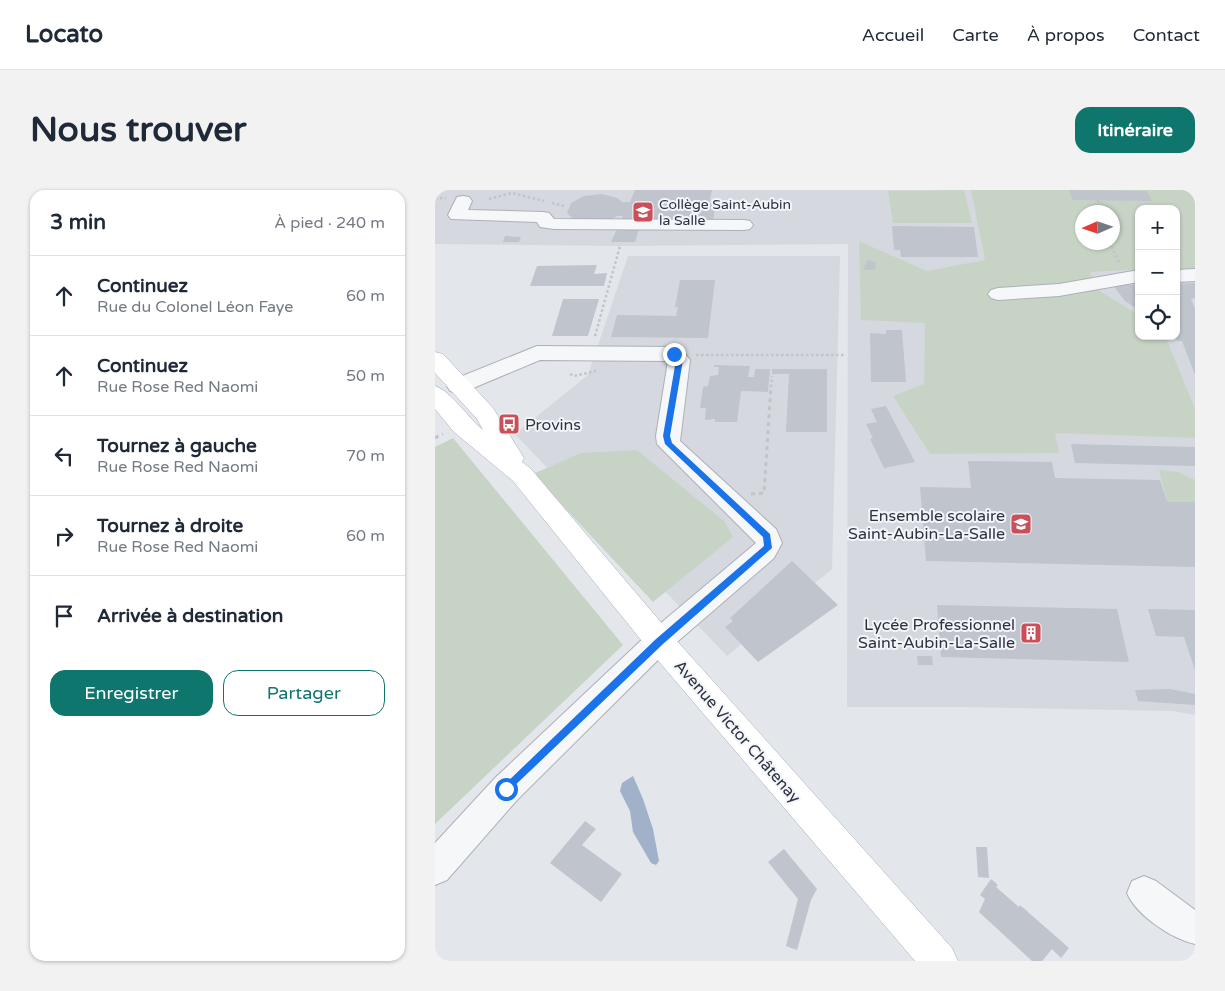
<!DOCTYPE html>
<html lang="fr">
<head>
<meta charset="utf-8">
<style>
  body { margin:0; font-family:"Varela Round",sans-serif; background:#f2f2f3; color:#1f2937 }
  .controls { position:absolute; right:15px; top:15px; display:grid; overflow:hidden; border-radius:10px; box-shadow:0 1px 4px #0004 }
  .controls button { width:45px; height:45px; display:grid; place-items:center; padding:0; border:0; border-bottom:1px solid #e0e1e3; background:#fff; color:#1f2937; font:25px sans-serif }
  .compass { position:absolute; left:640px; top:15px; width:45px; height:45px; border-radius:50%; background:#fff; box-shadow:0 1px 4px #0004; rotate:267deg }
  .stop { position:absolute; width:15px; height:15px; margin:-11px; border:4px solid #1a73e8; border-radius:50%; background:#fff }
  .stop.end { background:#1a73e8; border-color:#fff; box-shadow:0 1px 5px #0008 }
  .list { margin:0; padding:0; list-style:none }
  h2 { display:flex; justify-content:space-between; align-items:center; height:65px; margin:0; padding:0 20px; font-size:21px }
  h2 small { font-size:16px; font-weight:400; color:#747a83 }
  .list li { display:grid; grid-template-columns:32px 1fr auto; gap:15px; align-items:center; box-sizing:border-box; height:80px; padding:0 20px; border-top:1px solid #e0e1e3 }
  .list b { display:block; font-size:19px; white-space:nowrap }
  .list p { margin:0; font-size:16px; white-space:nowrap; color:#747a83 }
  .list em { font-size:16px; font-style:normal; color:#747a83 }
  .actions { display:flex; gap:10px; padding:15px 20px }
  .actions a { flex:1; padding:11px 0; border:1px solid #0f766e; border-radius:15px; text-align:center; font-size:18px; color:#0f766e }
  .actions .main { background:#0f766e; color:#fff }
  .icon { flex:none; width:28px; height:28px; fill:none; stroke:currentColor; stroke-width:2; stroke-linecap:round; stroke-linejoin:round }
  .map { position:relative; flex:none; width:760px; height:771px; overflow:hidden; border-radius:15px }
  header { display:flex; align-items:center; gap:30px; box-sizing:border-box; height:70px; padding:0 25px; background:#fff; border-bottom:1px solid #e0e1e3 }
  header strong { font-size:24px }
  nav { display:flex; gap:28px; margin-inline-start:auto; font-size:18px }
  .intro { display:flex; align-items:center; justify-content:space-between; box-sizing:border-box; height:120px; padding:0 30px }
  h1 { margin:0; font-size:35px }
  .button { padding:12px 22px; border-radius:15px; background:#0f766e; color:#fff; font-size:18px; font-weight:700 }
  main { display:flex; gap:30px; padding:0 30px }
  aside { flex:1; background:#fff; border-radius:15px; box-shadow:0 1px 4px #0004 }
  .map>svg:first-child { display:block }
</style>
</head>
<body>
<header>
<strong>Locato</strong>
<nav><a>Accueil</a><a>Carte</a><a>À propos</a><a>Contact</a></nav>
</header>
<div class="intro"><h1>Nous trouver</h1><a class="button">Itinéraire</a></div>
<main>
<aside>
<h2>3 min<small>À pied · 240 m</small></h2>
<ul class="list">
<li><svg class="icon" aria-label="ahead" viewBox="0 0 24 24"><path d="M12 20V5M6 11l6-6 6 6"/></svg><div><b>Continuez</b><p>Rue du Colonel Léon Faye</p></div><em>60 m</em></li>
<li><svg class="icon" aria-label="ahead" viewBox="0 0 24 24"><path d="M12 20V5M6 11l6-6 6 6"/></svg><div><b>Continuez</b><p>Rue Rose Red Naomi</p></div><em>50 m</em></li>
<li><svg class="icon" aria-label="left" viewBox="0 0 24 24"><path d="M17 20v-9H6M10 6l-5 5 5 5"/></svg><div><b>Tournez à gauche</b><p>Rue Rose Red Naomi</p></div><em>70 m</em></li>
<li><svg class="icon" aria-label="right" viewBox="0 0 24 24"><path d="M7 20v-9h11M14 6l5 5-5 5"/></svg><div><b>Tournez à droite</b><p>Rue Rose Red Naomi</p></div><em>60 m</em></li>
<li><svg class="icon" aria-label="arrive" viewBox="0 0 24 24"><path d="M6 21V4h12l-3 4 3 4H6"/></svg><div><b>Arrivée à destination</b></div></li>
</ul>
<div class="actions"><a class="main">Enregistrer</a><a>Partager</a></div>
</aside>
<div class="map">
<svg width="760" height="771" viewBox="0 0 760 771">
  <rect width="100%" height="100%" fill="#e3e6eb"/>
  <path fill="#d5d8df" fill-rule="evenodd" d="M 0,0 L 760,0 L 760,525 L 738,521 L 528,517 L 412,517 L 413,54 L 185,56 L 0,54 ZM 704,19 L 741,19 L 741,146 L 704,146 ZM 648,22 L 678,22 L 678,52 L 648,52 Z
    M 193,66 L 405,66 L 397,379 L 292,466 L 80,244 L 153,185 Z"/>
  <path fill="#c7d4c5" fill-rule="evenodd" d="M 529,0 L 537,33 L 458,33 L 453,1 Z
    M 536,0 L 760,0 L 760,78 L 741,79 L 741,19 L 704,19 L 704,84 L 694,80 L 655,82 L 663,100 L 704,125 L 704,146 L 730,146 L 760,219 L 760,248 L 620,243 L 624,263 L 495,264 L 458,206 L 489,194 L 490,133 L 426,130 L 424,51 L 492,81 L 550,70 ZM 648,22 L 678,22 L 678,52 L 648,52 Z
    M 18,248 L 188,455 L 0,634 L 0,257 Z
    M 202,260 L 290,332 L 298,347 L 218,412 L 98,284 L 146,263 Z
    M 724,280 L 743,282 L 760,290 L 760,312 L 732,312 Z"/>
  <path fill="#a0b1c9" d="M 198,586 L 208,609 L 218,639 L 224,671 L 221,675 L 216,673 L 198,642 L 195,621 L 185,601 L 187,593 Z"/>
  <path fill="#c0c4cd" d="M 200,0 L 277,0 L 274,13 L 281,13 L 278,31 L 207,30 L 200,52 L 176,52 L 188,26 L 182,26 L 175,30 L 140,31 L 132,23 L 136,13 L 149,6 L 167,4 L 182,8 L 187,12 L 195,12 Z
    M 634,0 L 712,1 L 717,11 L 638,10 Z
    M 457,36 L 539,37 L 543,67 L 466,67 L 465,60 L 459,60 Z
    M 70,46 L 86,47 L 84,52 L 68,52 Z
    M 432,70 L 441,72 L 440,80 L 428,80 Z
    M 162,75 L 159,84 L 172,83 L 169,96 L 95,96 L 102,76 Z
    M 245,90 L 280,90 L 273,148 L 176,147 L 182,125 L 241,126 L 243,117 L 240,117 Z
    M 760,93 L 760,108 L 756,109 L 760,119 L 760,185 L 747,151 L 742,151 L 740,146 L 741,94 Z
    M 677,94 L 704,95 L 704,120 L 690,111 Z
    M 128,109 L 164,109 L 153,146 L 117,146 Z
    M 451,140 L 467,140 L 471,192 L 436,192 L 435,143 L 451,144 Z
    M 280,175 L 315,176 L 313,187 L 319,187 L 320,179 L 335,179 L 333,202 L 306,201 L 302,232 L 280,232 L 280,229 L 270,230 L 271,218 L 265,218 L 268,197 L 273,196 L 275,186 L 283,185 L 284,177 L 279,177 Z
    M 337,179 L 392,179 L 392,242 L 351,242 L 354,184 L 337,184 Z
    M 451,216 L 480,272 L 449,278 L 435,249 L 438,248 L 431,234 L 442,232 L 436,219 Z
    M 636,254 L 760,257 L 760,276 L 640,273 Z
    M 533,271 L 617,272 L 620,288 L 725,290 L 732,312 L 760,312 L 760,377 L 491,371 L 485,297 L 536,298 Z
    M 357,371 L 403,415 L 323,472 L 290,437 L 298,431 L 295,428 Z
    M 502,415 L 682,419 L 694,472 L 506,467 Z
    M 713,419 L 760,420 L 760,480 L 749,447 L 721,446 Z
    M 482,466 L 497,466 L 498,475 L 483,475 Z
    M 735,499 L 760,504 L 760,515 L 703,511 L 700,500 Z
    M 150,631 L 161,639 L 147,655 L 187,684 L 166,712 L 115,673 Z
    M 541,657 L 552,657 L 554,688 L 543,687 Z
    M 349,659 L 382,699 L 376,710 L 362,760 L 351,756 L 363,709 L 333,672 Z
    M 556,689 L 563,695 L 561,697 L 584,717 L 585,715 L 634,758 L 626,768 L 617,759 L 607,771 L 597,771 L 544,722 L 550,709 L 545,705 Z"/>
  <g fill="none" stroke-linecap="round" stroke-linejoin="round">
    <g stroke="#acb0b8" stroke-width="2">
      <path id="minor" d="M 28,6 L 34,7 L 37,11 L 33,20 L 108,22 L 114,23 L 119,29 L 309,30 L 315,31 L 318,35 L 315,39 L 309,40 L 119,39 L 105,37 L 102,32 L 16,29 L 13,25 L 22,7 Z
        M 760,79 L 760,91 L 741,92 L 741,80 Z
        M 704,80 L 704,92 L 624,106 L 563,110 L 556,108 L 553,104 L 556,100 L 563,98 L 624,94 Z
        M 102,156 L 239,157 L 246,159 L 255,170 L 245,251 L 341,339 L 347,353 L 339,368 L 234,459 L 82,610 L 12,690 L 0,695 L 0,653 L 60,588 L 214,443 L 321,353 L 222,254 L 221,246 L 233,171 L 105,170 L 31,201 L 23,203 L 15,201 L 12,196 L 15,191 Z
        M 709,686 L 721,691 L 760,720 L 760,754 C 737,749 701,725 692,703 L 697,691 Z"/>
    </g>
    <g stroke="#a3a9b6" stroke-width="1">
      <path id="major" d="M 0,162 L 8,164 L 58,218 L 89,268 L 87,272 L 96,279 L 234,442 L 517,758 L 523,771 L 480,771 L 214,460 L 78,291 L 19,242 L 0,219 L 0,196 C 16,201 34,229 48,240 L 42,229 L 0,183 Z"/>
    </g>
    <path stroke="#c1c4c9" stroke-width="2.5" stroke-dasharray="2.5 2.5" stroke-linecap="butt" d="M 0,8 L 11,8
      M 54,9 L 77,3 L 109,11
      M 663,10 L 666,22
      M 117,13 L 129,16
      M 674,52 L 685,74
      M 160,146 L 185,56
      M 261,165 L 409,165
      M 135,184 L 139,186 L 161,181
      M 336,197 L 337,186"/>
    <path stroke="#c1c4c9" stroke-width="3" stroke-dasharray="4 4" stroke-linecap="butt" d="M 0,248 L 8,244
      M 316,304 L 329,303 L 336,196"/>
    <use href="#minor" fill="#f6f7f9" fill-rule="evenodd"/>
    <use href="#major" fill="#fff" fill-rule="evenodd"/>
  </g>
  <path fill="#1a73e8" d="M 237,163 L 246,165 L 248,170 L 235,246 L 237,253 L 335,344 L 337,358 L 228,454 L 71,604 L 68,602 L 68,596 L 221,449 L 329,356 L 328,347 L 230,254 L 228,246 L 241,170 Z"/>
  <defs>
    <g id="school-square" transform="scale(1.125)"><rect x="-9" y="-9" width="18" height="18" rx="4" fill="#c94f59" stroke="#f3f5f8"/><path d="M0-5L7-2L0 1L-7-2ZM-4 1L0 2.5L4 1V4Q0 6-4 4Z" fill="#fff"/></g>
    <g id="bus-square" transform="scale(1.125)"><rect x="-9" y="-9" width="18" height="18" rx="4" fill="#c94f59" stroke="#f3f5f8"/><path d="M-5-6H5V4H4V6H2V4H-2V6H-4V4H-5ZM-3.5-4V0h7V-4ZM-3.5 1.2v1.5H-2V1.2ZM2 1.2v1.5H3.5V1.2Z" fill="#fff"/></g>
    <g id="building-square" transform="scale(1.125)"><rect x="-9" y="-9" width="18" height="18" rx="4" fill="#c94f59" stroke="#f3f5f8"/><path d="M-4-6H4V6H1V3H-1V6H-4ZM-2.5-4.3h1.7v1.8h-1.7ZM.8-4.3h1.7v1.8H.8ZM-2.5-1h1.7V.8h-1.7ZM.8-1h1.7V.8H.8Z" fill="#fff"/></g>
  </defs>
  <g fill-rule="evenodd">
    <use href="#school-square" x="208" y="22"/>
    <use href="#bus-square" x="74" y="234"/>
    <use href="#school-square" x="586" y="334"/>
    <use href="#building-square" x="596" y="443"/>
  </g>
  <g text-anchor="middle" stroke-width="4" stroke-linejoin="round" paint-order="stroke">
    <g font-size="14" fill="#2c3242" stroke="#f3f5f8" text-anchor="start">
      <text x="224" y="19">Collège Saint-Aubin<tspan x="224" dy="16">la Salle</tspan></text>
    </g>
    <g font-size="16" fill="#2c3242" stroke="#f3f5f8" text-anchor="end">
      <text x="90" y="240" text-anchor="start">Provins</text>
      <text x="570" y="331">Ensemble scolaire<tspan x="570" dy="18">Saint-Aubin-La-Salle</tspan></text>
      <text x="580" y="440">Lycée Professionnel<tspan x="580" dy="18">Saint-Aubin-La-Salle</tspan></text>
    </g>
    <g font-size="16" fill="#2c3242" stroke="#f3f5f8">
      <text transform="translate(303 541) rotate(49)" y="6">Avenue Victor Châtenay</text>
    </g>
  </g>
</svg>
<div class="controls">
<button>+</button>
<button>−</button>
<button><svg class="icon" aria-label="locate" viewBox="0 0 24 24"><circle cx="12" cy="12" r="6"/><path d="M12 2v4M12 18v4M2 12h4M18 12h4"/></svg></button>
</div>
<svg class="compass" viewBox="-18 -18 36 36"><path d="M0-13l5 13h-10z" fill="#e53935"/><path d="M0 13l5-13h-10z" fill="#747a83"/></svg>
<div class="stop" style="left:71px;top:599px"></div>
<div class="stop end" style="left:239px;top:164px"></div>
</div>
</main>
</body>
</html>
